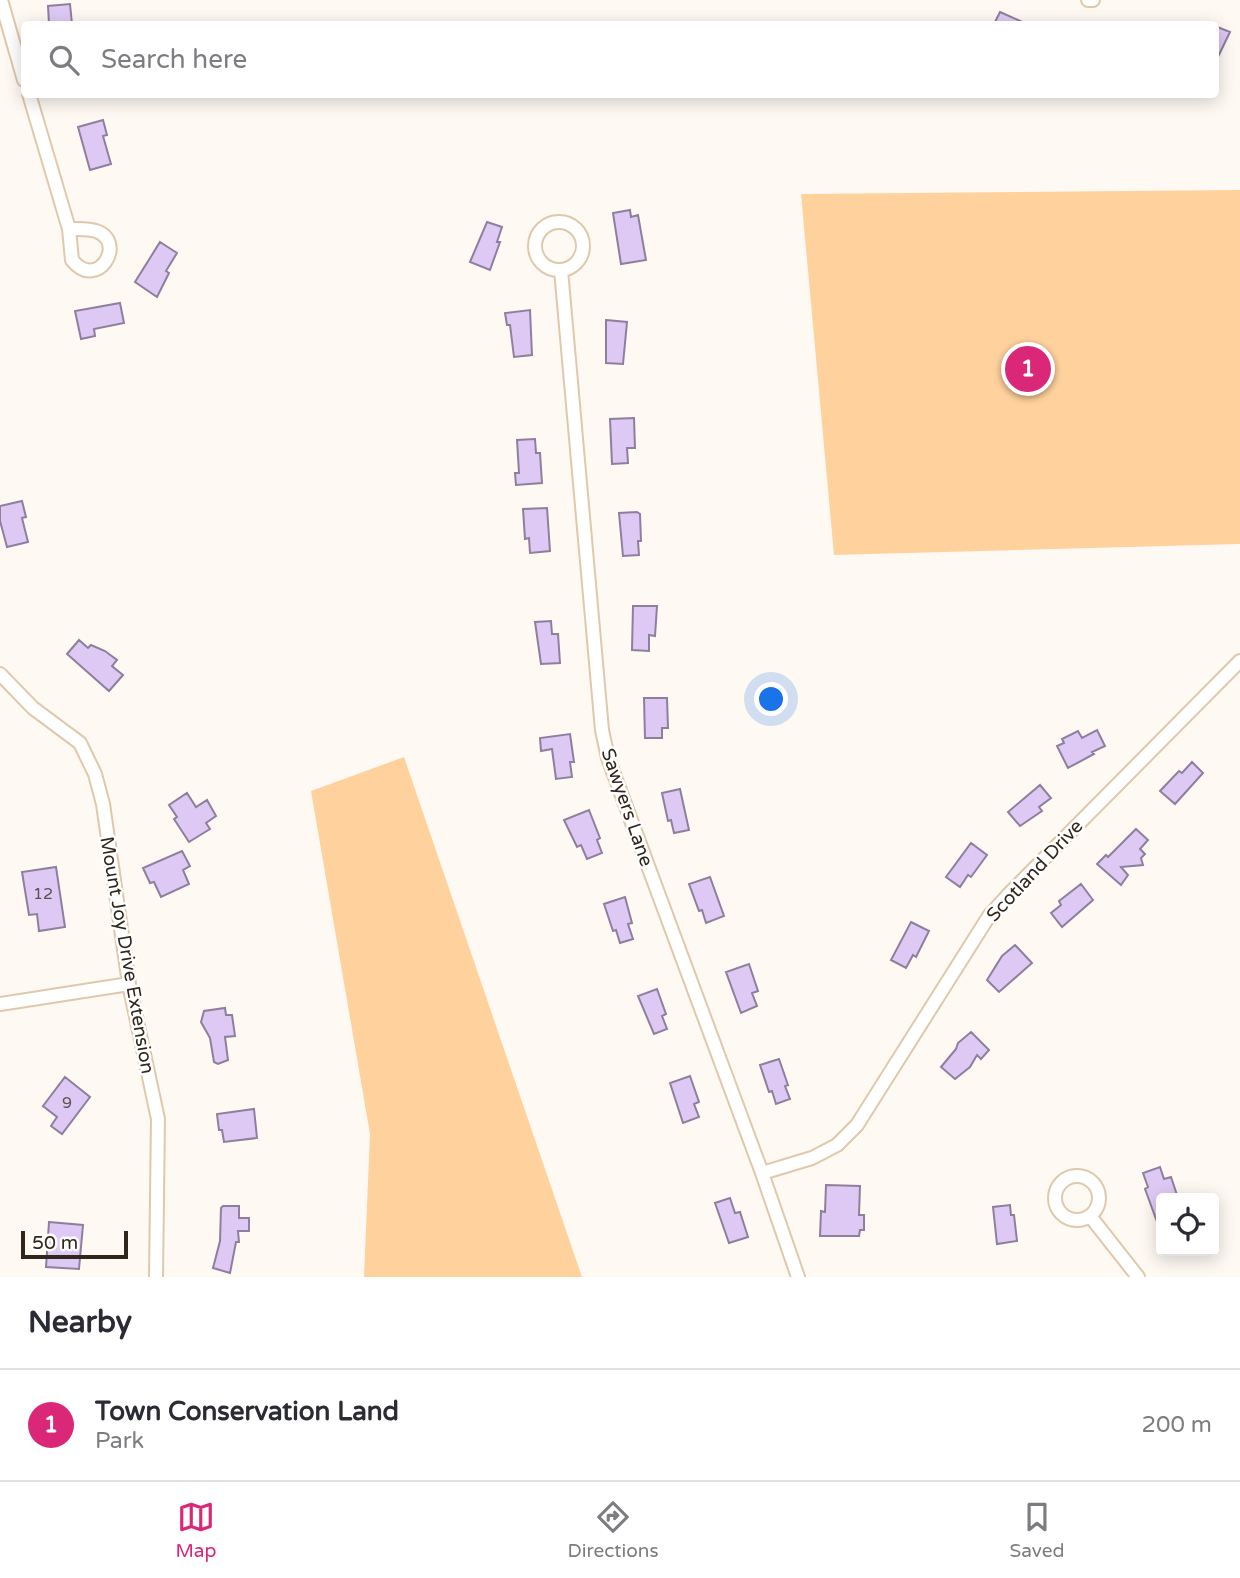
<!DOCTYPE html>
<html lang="en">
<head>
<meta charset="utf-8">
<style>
  body { margin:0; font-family:"Varela Round",sans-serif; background:#f2f2f3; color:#2b2b33 }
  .controls { position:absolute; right:21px; bottom:21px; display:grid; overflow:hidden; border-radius:7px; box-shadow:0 4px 18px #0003 }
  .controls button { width:63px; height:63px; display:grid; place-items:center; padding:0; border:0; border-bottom:2px solid #e1e1e2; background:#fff; color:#2b2b33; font:35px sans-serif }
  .scale { position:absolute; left:21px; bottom:18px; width:107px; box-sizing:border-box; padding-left:7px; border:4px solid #30271c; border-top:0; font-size:19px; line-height:24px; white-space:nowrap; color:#30271c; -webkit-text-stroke:5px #fff; paint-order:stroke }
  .you { position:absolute; left:772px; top:700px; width:24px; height:24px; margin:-18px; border:5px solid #fff; border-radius:50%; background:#1a73e8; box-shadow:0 0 0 10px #1a73e833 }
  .badge { display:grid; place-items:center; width:46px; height:46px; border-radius:50%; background:#db2777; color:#fff; font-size:23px; font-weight:700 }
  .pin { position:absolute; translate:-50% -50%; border:4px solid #fff; box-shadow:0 2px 7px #0006 }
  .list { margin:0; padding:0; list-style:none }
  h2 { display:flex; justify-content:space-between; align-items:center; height:91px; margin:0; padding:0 28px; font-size:30px }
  h2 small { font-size:23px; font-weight:400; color:#7c7c81 }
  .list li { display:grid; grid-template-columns:46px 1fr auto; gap:21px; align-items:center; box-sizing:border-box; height:112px; padding:0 28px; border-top:2px solid #e1e1e2 }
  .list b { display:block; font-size:26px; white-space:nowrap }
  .list p { margin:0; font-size:23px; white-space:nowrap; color:#7c7c81 }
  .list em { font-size:23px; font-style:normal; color:#7c7c81 }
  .icon { flex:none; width:38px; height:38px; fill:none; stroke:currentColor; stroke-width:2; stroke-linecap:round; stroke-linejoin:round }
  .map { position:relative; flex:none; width:1240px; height:1277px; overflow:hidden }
  .search { position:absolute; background:#fff; box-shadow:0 4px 18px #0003; left:21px; right:21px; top:21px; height:77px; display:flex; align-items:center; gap:18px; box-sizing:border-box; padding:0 24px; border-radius:7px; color:#7c7c81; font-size:26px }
  .sheet { height:203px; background:#fff }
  nav { display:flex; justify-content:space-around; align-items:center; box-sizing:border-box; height:98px; border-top:2px solid #e1e1e2; background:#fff; font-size:19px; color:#7c7c81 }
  nav a { display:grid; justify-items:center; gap:4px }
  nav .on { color:#db2777 }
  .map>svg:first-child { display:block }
</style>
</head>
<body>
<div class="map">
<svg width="1240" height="1277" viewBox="0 0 1240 1277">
  <rect width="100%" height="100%" fill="#fef9f3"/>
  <path fill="#ffd29d" d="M 1240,190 L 1240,544 L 834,555 L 801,194 Z
    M 404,757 L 582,1277 L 364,1277 L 370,1134 L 311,791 Z"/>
  <path fill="#dec9f5" stroke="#8e7f9d" stroke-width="2" d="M 70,4 L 72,24 L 49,24 L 48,6 Z
    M 1000,12 L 1027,24 L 994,24 Z
    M 1215,26 L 1230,32 L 1215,63 Z
    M 103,120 L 107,135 L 103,136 L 111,164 L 90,170 L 78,127 Z
    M 630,210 L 631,217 L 638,215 L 646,260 L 621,264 L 613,213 Z
    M 487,222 L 502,227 L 497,242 L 500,242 L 490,270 L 470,262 Z
    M 160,242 L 177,253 L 166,271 L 169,273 L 157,297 L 135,282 Z
    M 120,303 L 124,323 L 94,329 L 95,336 L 81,339 L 75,311 Z
    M 530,310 L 532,355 L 514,357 L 510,325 L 507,325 L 505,313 Z
    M 606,320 L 627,322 L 623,364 L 606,363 Z
    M 634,418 L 635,448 L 627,448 L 628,463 L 612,464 L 610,419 Z
    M 535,439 L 536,453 L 540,453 L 542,483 L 516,485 L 515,473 L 519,473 L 517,440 Z
    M 22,501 L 26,517 L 22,518 L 28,542 L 7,547 L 0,521 L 0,506 Z
    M 547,508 L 550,551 L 530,553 L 529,538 L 525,539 L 523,509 Z
    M 637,512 L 640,514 L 641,541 L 638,541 L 639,555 L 623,556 L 619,513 Z
    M 633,606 L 657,606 L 655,636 L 649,635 L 649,651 L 632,650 Z
    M 551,621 L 552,634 L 558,634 L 560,663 L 541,664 L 535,622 Z
    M 79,640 L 88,648 L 91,645 L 105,651 L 117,660 L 112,666 L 123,675 L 109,691 L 67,654 Z
    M 644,698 L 667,698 L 668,728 L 662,728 L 662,738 L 645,738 Z
    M 1097,730 L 1105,746 L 1092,752 L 1094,754 L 1068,768 L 1057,746 L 1064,743 L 1062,739 L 1078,731 L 1082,738 Z
    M 570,734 L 574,762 L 570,762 L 572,777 L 556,779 L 552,749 L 541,751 L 540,738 Z
    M 1192,762 L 1203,773 L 1175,804 L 1160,791 L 1179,771 L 1182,773 Z
    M 1040,785 L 1051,798 L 1039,807 L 1042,811 L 1020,826 L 1008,812 Z
    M 680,789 L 689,830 L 674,833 L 671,820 L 668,821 L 662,793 Z
    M 187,793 L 196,807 L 207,800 L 216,816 L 206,823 L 210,829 L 189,842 L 174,819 L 177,817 L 169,805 Z
    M 589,810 L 600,838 L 597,840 L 602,853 L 587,859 L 581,845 L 577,847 L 564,820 Z
    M 1136,829 L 1148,840 L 1140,849 L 1145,854 L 1141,858 L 1143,865 L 1121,867 L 1128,875 L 1121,885 L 1097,864 L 1106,855 L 1108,857 Z
    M 971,843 L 987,855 L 971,877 L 968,875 L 960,887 L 946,877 Z
    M 182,851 L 190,866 L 183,870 L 189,884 L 161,897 L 154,882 L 150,883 L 143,868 Z
    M 56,867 L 65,927 L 39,931 L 37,914 L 29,915 L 22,872 Z
    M 710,877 L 724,916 L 706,923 L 702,910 L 699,911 L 689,884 Z
    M 1081,884 L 1093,900 L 1062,927 L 1051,913 L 1061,905 L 1059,901 Z
    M 625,897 L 632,923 L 628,924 L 633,939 L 620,943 L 616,930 L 613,931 L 604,904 Z
    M 911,922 L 929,931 L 916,957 L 913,955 L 906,968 L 891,960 Z
    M 1015,945 L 1032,963 L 999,992 L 987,980 L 1002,956 Z
    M 749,964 L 758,991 L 752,993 L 757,1006 L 741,1013 L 726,972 Z
    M 657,989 L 666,1014 L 662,1016 L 667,1029 L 654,1034 L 638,996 Z
    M 225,1008 L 226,1015 L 232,1015 L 235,1036 L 225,1037 L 228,1060 L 218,1064 L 214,1062 L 210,1038 L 201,1022 L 204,1011 Z
    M 971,1032 L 989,1050 L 981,1059 L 977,1055 L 970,1067 L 955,1079 L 941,1067 L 956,1049 L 958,1043 Z
    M 779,1059 L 788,1085 L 785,1086 L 790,1099 L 776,1104 L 772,1091 L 769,1092 L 760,1065 Z
    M 690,1076 L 699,1102 L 694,1104 L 699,1117 L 683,1123 L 670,1083 Z
    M 65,1077 L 90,1097 L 62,1134 L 51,1126 L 57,1117 L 43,1106 Z
    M 254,1109 L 257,1138 L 224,1142 L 222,1130 L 219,1130 L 217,1114 Z
    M 1160,1167 L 1164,1179 L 1171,1177 L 1178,1198 L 1161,1198 L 1160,1230 L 1145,1189 L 1148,1187 L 1143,1173 Z
    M 826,1185 L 860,1186 L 859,1215 L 864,1215 L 864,1230 L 860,1230 L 859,1236 L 820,1236 L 821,1211 L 825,1212 Z
    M 730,1198 L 735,1213 L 740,1212 L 748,1237 L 729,1243 L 715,1203 Z
    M 1010,1205 L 1011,1215 L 1014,1215 L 1017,1241 L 997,1244 L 993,1207 Z
    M 223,1206 L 239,1206 L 239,1218 L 249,1218 L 249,1231 L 238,1231 L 239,1242 L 236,1242 L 230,1273 L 213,1268 L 220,1241 L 221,1208 Z
    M 49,1222 L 83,1225 L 79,1269 L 46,1267 Z"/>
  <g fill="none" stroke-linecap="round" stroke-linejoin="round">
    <g stroke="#e0c8ab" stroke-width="16">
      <path id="minor" d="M 1,0 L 24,80
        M 1088,0 L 1093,0
        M 29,94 L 69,229 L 72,260 C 97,292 128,242 96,231 C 88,228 77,229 69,229
        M535 246a24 24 0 1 1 48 0a24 24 0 1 1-48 0Z
        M 561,270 L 602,730 L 608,758 L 762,1173 L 798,1277
        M 0,674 L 33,708 L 80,743 L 95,774 L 103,804 L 129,984 L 158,1119 L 156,1277
        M 0,1004 L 129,984
        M 762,1173 L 812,1158 L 837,1145 L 857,1125 L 989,916 L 1008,895 L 1240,661
        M1055 1198a22 22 0 1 1 44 0a22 22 0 1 1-44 0Z
        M 1090,1216 L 1138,1277"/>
    </g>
    <use href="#minor" stroke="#fff" stroke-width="12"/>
  </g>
  <g text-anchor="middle" stroke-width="5" stroke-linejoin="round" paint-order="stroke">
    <g font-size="16" fill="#5c5052">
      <text x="43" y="899">12</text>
      <text x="67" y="1108">9</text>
    </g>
    <g font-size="19" fill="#30271c" stroke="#fff">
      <text transform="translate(628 807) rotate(71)" y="7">Sawyers Lane</text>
      <text transform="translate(1034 870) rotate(-47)" y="7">Scotland Drive</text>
      <text transform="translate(128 955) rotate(80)" y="7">Mount Joy Drive Extension</text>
    </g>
  </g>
</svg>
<div class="controls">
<button><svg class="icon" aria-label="locate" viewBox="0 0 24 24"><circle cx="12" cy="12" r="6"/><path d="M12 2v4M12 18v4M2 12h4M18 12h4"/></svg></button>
</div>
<div class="scale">50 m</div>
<div class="you"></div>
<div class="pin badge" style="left:1028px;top:369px">1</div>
<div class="search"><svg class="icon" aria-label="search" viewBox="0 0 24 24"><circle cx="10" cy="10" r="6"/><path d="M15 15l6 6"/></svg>Search here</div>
</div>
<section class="sheet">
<h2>Nearby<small></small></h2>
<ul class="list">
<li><span class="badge">1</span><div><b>Town Conservation Land</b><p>Park</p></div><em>200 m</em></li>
</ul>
</section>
<nav>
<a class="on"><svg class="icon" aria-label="map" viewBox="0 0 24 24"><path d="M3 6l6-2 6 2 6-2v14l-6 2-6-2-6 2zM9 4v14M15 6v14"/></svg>Map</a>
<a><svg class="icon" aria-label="directions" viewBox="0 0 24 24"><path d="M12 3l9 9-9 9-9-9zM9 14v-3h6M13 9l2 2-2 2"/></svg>Directions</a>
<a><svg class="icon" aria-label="saved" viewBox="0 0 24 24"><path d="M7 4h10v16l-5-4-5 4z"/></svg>Saved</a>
</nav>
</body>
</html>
